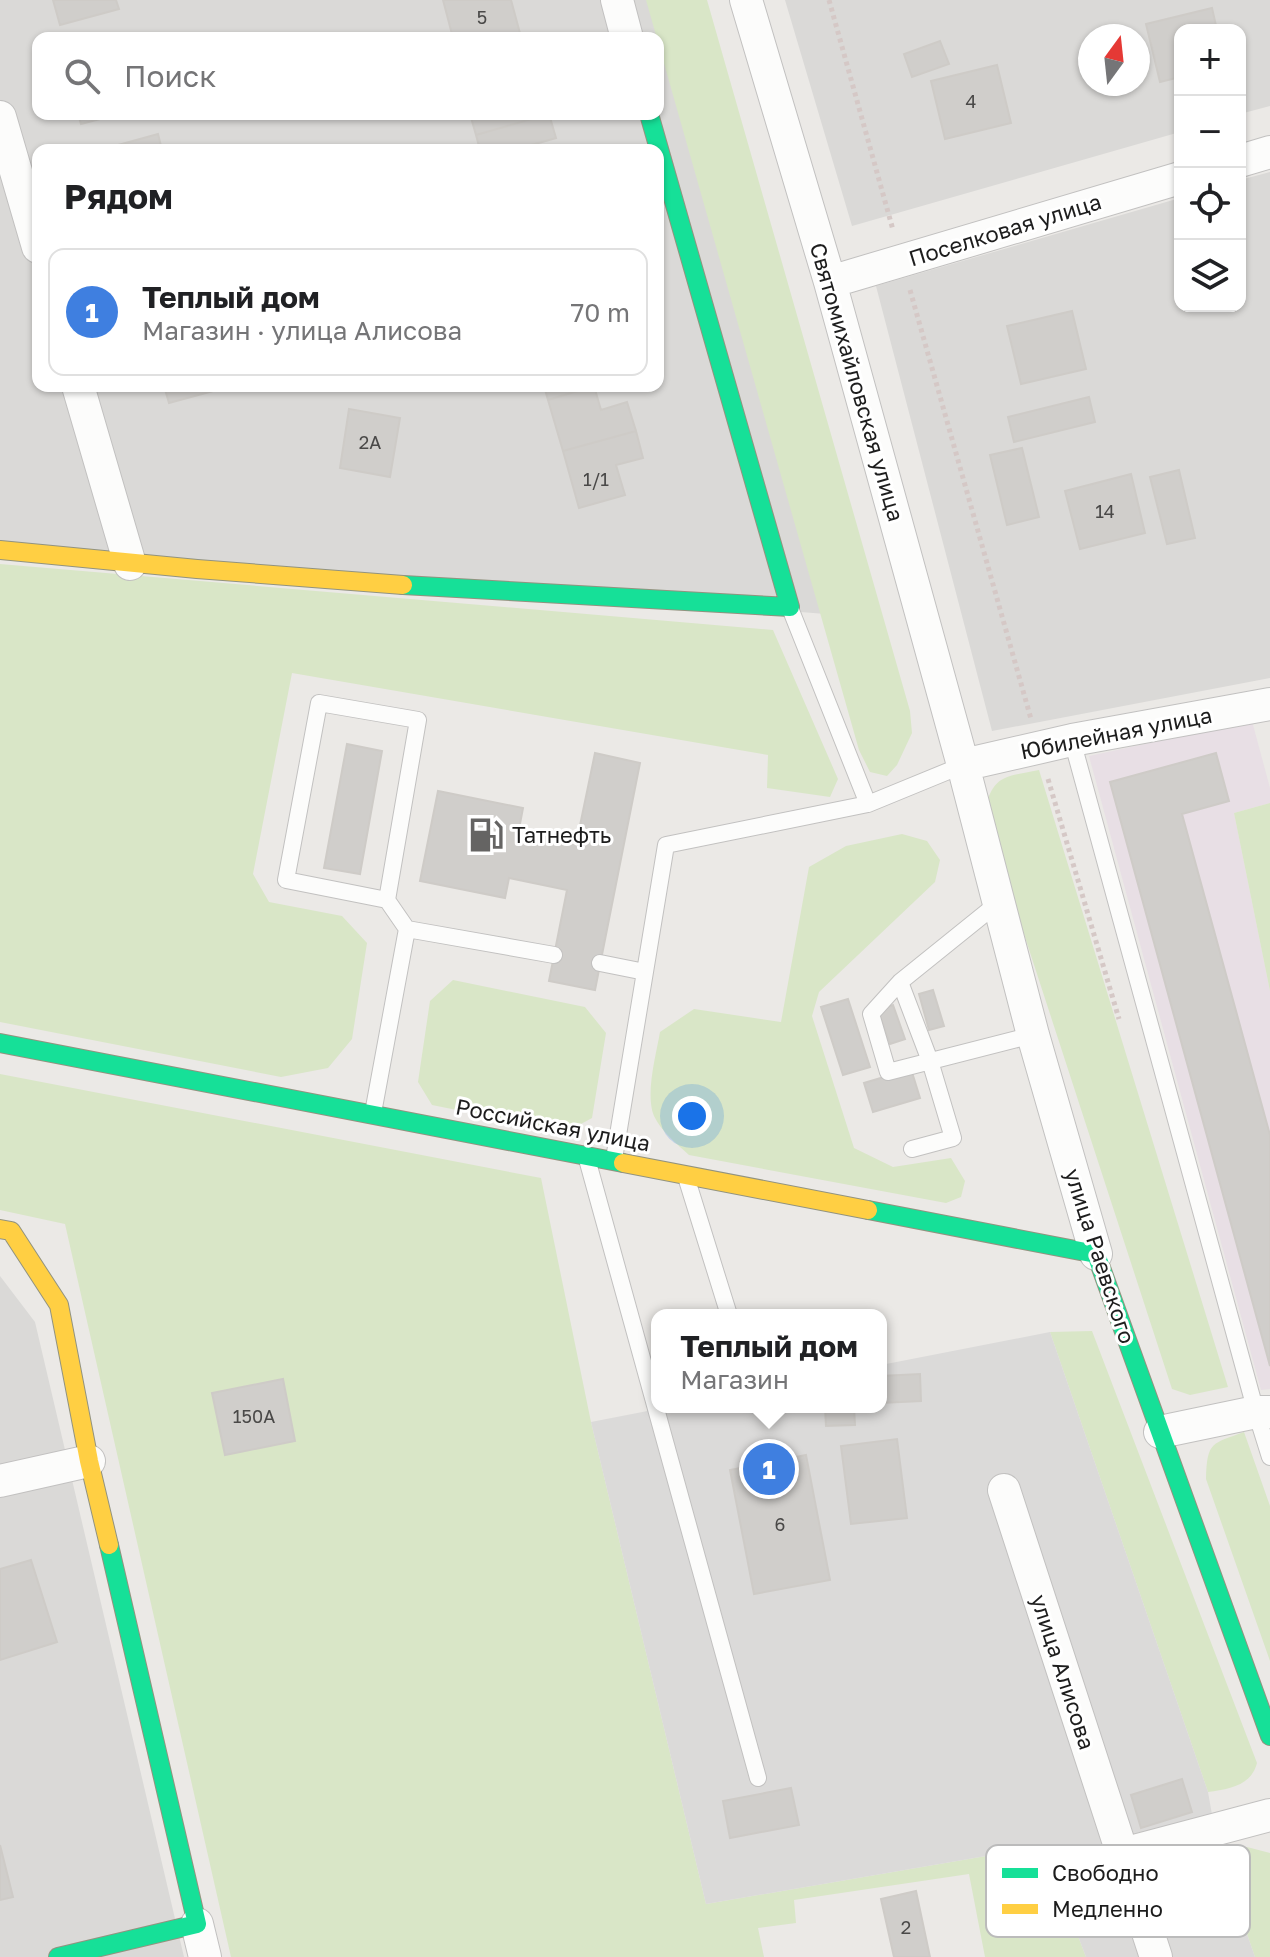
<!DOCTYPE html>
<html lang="ru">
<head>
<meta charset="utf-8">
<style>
  body { margin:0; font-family:"Golos Text",sans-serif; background:#f6f6f6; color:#202124 }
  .controls { position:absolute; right:24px; top:24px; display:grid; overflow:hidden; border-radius:16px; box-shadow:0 2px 6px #0004 }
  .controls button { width:72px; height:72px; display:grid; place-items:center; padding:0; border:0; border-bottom:2px solid #e0e0e0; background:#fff; color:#202124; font:40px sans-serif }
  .compass { position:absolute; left:1078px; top:24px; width:72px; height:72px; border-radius:50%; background:#fff; box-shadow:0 2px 6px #0004; rotate:15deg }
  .you { position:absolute; left:692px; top:1116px; width:28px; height:28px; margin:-20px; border:6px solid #fff; border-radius:50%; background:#1a73e8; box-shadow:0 0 0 12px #1a73e833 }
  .badge { display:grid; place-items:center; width:52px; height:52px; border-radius:50%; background:#656463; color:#fff; font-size:26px; font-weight:700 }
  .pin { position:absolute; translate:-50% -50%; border:4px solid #fff; box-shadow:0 2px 8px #0006 }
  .popup { position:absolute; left:651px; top:1309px; width:236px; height:104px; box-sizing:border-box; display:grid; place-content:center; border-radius:16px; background:#fff; filter:drop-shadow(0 2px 6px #0005); font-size:26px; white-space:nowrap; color:#757577 }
  .popup b { font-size:30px; color:#202124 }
  .popup::after { content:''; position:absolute; left:50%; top:100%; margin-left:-16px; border:16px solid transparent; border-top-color:#fff }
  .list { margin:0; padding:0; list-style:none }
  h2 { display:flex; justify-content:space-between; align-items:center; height:104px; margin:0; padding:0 32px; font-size:34px }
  h2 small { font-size:26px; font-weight:400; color:#757577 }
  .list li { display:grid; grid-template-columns:52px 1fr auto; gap:24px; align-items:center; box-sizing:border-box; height:128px; margin:0 16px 16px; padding:0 16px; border:2px solid #e0e0e0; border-radius:16px }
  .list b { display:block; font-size:30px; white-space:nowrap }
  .list p { margin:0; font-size:26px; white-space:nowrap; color:#757577 }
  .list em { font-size:26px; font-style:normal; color:#757577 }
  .icon { flex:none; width:44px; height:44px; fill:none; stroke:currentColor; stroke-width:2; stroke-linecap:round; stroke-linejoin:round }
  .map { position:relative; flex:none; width:1270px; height:1957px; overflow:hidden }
  .search { position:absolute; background:#fff; box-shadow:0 2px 6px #0004; left:32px; top:32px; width:632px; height:88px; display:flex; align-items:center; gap:20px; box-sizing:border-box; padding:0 28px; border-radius:16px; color:#757577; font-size:30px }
  .panel { position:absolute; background:#fff; box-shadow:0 2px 6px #0004; left:32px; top:144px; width:632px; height:248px; border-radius:16px }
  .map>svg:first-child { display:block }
</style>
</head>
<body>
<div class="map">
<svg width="1270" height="1957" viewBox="0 0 1270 1957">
  <rect width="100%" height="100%" fill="#ebe9e6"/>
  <path fill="#dad9d7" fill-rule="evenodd" d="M 0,0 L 650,0 L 826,614 L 0,550 ZM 38,38 L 658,38 L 658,114 L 38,114 ZM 38,150 L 658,150 L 658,386 L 38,386 Z
    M 785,0 L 1270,0 L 1270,106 L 1240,114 L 1240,30 L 1180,30 L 1180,132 L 852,226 ZM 1090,36 L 1138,36 L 1138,84 L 1090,84 Z
    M 1270,172 L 1270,678 L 992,731 L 876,286 L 1180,198 L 1180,306 L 1240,306 L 1240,180 Z
    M 0,1276 L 35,1322 L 184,1957 L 0,1957 Z"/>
  <path fill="#e8dfe5" d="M 1252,721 L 1270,788 L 1270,803 L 1234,813 L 1270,991 L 1270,1389 L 1261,1390 L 1089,756 Z"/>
  <path fill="#d9e6c7" d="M 646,0 L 707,0 L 910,711 L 912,733 L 897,765 L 887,776 L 870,772 L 859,750 Z
    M 0,564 L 773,630 L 838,779 L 830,797 L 767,788 L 768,755 L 292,673 L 253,874 L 269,902 L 342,916 L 367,943 L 352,1039 L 328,1068 L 281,1077 L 0,1022 Z
    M 1039,770 L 1228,1387 L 1190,1395 L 1172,1389 L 984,811 C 994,774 1005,777 1039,770 Z
    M 1270,803 L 1270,991 L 1234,813 Z
    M 902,834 L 927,841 L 940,860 L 935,882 L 819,992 L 812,1016 L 854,1148 L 893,1167 L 951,1158 L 965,1181 L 961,1197 L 946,1203 L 689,1155 C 677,1144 661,1131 654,1116 C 645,1095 656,1055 660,1032 L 694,1009 L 781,1022 L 809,867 L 846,846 Z
    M 453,980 L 585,1007 L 606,1033 L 592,1118 L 566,1132 L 432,1105 L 418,1082 L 430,1001 Z
    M 0,1074 L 541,1178 L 591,1422 L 706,1904 L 1044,1846 L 1086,1957 L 985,1957 L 969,1874 L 794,1900 L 796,1923 L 758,1928 L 764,1957 L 231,1957 L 65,1224 L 0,1210 Z
    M 1092,1331 L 1257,1763 C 1251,1786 1229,1789 1208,1792 L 1050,1332 Z
    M 1244,1432 L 1270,1506 L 1270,1661 L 1206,1479 C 1207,1441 1212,1444 1244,1432 Z
    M 1247,1847 L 1270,1853 L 1270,1957 L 1255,1957 L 1219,1854 Z"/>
  <path fill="#dbdad9" d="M 1050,1332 L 1208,1792 L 1219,1854 L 1255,1957 L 1086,1957 L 1044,1846 L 706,1904 L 591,1422 L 668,1407 L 881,1407 L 881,1365 Z"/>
  <path fill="#d0cecb" stroke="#cecbc7" stroke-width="2" d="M 53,0 L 116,0 L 119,9 L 60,25 Z
    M 443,0 L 511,0 L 521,37 L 453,38 Z
    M 1212,8 L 1217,30 L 1180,30 L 1180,77 L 1160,82 L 1146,24 Z
    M 940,41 L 949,64 L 912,77 L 904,54 Z
    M 997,65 L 1011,123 L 945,139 L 931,81 Z
    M 78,114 L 119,114 L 81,124 Z
    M 470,114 L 549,114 L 476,135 Z
    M 549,114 L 556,138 L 528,146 L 530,150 L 480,150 L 476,135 Z
    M 158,134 L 162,150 L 100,150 Z
    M 1072,311 L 1086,369 L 1021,384 L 1007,326 Z
    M 164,386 L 227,386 L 228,387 L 169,403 Z
    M 544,386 L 594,386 L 548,400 Z
    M 594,386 L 601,410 L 627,402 L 636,431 L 563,451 L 548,400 Z
    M 1089,397 L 1095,422 L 1014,442 L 1008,417 Z
    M 349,409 L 400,418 L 390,477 L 340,468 Z
    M 636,431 L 643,458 L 616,465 L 625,495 L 579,508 L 563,451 Z
    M 1022,448 L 1039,517 L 1007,525 L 990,455 Z
    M 1179,470 L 1195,538 L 1167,544 L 1150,477 Z
    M 1131,474 L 1145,533 L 1080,549 L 1065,491 Z
    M 347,744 L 382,751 L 360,874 L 324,868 Z
    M 595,753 L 640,763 L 595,990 L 549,981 L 567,890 L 509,878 L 505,898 L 420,881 L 438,791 L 523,808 L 519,829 L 577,840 Z
    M 1216,753 L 1229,801 L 1182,814 L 1270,1135 L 1270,1366 L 1110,782 Z
    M 933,990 L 944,1026 L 929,1030 L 919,994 Z
    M 848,999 L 870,1067 L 843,1075 L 821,1007 Z
    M 893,1005 L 905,1039 L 890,1044 L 878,1011 Z
    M 911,1069 L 920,1098 L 873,1112 L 864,1083 Z
    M 920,1374 L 921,1401 L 881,1403 L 881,1376 Z
    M 283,1379 L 295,1441 L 225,1455 L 212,1393 Z
    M 825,1407 L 854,1407 L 855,1425 L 826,1426 Z
    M 897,1439 L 907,1518 L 851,1524 L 841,1446 Z
    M 806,1455 L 830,1580 L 754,1594 L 730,1470 Z
    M 31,1560 L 57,1642 L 0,1660 L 0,1569 Z
    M 1182,1779 L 1192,1812 L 1141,1828 L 1131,1795 Z
    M 791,1788 L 799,1825 L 730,1838 L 723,1801 Z
    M 0,1845 L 13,1897 L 0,1900 Z
    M 916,1891 L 930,1957 L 894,1957 L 881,1899 Z"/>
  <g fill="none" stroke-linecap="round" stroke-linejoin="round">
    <g stroke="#c2c1c0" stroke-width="18">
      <path id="lane" d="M 790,608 L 868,804
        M 1072,740 L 1256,1412 L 1270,1457
        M 387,900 L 418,720 L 319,703 L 286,880 L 387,900 L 407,929
        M 998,903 L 900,982 L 871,1014 L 888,1072 L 1033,1035
        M 600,963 L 645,972
        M 900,982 L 930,1061 L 953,1138 L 912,1149
        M 373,1113 L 407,929 L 554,955
        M 587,1159 L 758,1778
        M 614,1159 L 666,845 L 868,804 L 963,765
        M 687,1180 L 729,1315"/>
    </g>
    <g stroke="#c2c1c0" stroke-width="34">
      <path id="street" d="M 617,0 L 627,38
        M 746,0 L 830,282 L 963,765 L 1033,1035 L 1096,1254
        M 0,117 L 38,247
        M 1240,161 L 1270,152
        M 830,282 L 1180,178
        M 78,386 L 130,564
        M 963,765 L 1072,740 L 1270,704
        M 1160,1432 L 1256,1412 L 1270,1412
        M 0,1481 L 89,1461
        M 1004,1490 L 1156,1957
        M 1123,1854 L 1270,1815
        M 197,1924 L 205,1957"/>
    </g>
    <g stroke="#92937f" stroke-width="20">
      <path id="fast" d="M 403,585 L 790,607 L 649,114
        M 0,1043 L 623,1163
        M 868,1210 L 1096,1254 L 1270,1736
        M 58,1957 L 197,1924 L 109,1545"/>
    </g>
    <g stroke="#92937f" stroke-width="20">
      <path id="slow" d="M 0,550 L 197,569 L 403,585
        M 623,1163 L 868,1210
        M 0,1229 L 11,1231 L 59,1305 L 89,1461 L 109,1545"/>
    </g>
    <path stroke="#d5c8c6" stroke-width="5" stroke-dasharray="4 4" stroke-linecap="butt" d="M 829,0 L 893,230
      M 910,290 L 1031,719
      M 1048,779 L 1119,1019"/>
    <use href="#lane" stroke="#fcfcfb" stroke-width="16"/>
    <use href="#street" stroke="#fcfcfb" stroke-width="32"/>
    <use href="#fast" stroke="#16e098" stroke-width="18"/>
    <use href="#slow" stroke="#ffcf43" stroke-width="18"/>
  </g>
  <defs>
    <g id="fuel-bare" transform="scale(2.76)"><path d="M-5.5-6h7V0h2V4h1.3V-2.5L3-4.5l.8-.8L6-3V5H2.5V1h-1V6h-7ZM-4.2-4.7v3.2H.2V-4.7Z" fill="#656463" stroke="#fff" stroke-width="2.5" paint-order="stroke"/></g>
  </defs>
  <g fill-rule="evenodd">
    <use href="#fuel-bare" x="486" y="835"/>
  </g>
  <g text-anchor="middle" stroke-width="6" stroke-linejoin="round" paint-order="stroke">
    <g font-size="18" fill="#4a4948">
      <text x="482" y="24">5</text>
      <text x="971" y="108">4</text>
      <text x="370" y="449">2А</text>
      <text x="596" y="486">1/1</text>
      <text x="1105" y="518">14</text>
      <text x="254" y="1423">150А</text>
      <text x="780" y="1531">6</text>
      <text x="906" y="1934">2</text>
    </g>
    <g font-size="22" fill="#1d1d1d" stroke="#fff">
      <text transform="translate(1005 230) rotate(-17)" y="8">Поселковая улица</text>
      <text transform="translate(857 382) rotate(74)" y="8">Святомихайловская улица</text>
      <text transform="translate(1116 733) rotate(-11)" y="8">Юбилейная улица</text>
      <text transform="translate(553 1125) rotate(11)" y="8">Российская улица</text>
      <text transform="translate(1100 1256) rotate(72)" y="8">улица Раевского</text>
      <text transform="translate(1063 1672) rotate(72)" y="8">улица Алисова</text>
    </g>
    <g font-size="22" fill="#1d1d1d" stroke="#fff" text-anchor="start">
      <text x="512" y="843">Татнефть</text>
    </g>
  </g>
  <rect x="986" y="1845" width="264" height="92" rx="12" fill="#fff" stroke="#bbb" stroke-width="2"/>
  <rect x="1002" y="1868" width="36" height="10" fill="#16e098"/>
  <rect x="1002" y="1904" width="36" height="10" fill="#ffcf43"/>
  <g font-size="22" fill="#1d1d1d">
    <text x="1052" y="1881">Свободно</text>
    <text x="1052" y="1917">Медленно</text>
  </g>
</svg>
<div class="controls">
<button>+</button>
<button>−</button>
<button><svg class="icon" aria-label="locate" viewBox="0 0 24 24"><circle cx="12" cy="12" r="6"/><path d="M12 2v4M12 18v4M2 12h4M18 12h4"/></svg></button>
<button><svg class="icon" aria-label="layers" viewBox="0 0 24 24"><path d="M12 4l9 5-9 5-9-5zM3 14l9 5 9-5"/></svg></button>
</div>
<svg class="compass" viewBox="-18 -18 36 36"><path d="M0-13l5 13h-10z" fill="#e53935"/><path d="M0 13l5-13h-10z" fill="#757577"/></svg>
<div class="you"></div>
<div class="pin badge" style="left:769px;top:1469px;background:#3f7fe0">1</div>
<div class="popup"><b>Теплый дом</b>Магазин</div>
<div class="search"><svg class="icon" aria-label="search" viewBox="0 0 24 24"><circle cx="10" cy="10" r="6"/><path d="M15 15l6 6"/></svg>Поиск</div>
<section class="panel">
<h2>Рядом<small></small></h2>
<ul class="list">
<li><span class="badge" style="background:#3f7fe0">1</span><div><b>Теплый дом</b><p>Магазин · улица Алисова</p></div><em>70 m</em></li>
</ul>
</section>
</div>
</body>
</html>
